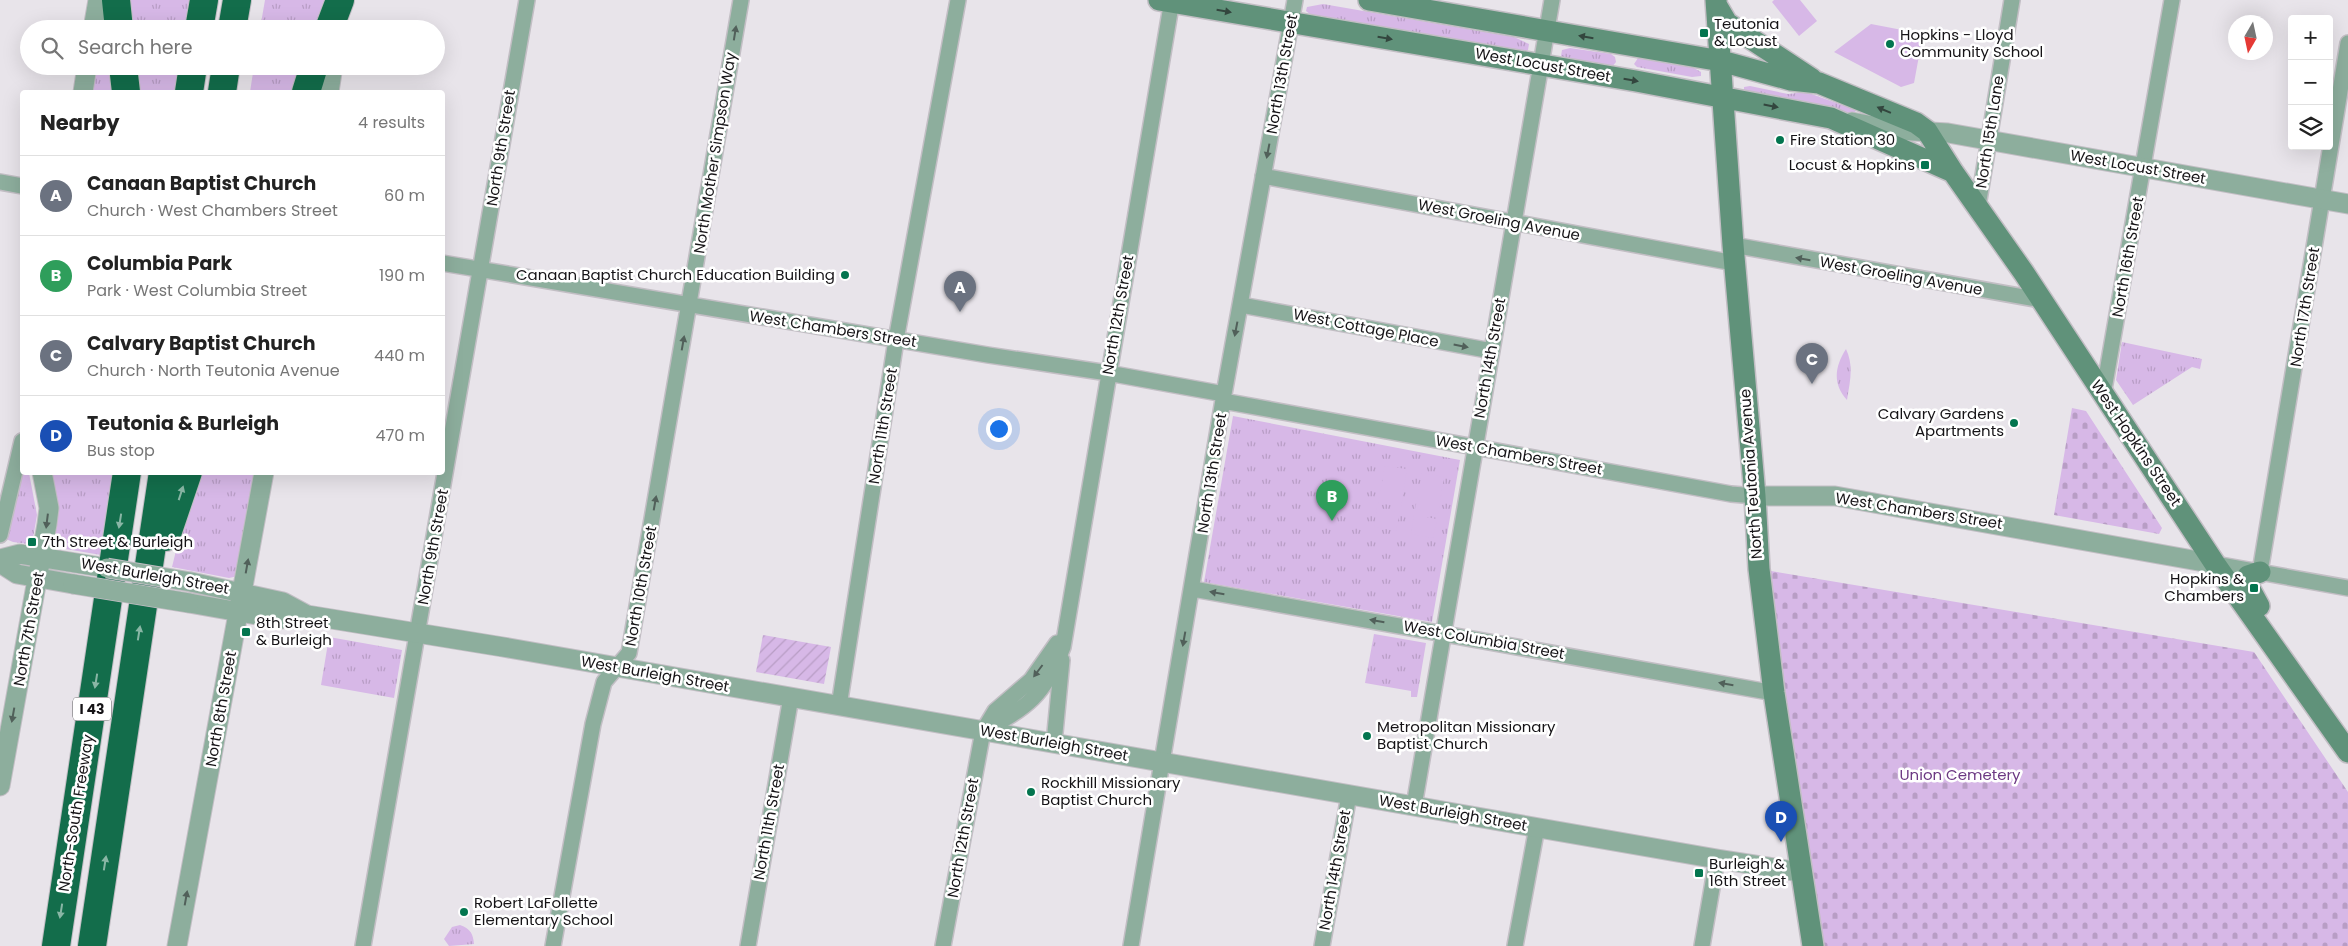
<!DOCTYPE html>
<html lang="en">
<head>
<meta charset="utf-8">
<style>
  body { margin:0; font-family:Poppins,sans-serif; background:#f6f6f6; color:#222 }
  .controls { position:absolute; right:15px; top:15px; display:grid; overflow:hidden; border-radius:5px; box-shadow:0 5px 20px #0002 }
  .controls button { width:45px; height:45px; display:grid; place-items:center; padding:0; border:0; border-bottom:1px solid #e0e0e0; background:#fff; color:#222; font:25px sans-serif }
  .compass { position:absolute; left:2228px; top:15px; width:45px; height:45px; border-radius:50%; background:#fff; box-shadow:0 5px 20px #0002; rotate:189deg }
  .you { position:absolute; left:998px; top:428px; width:18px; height:18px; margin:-12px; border:4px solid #fff; border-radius:50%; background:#1a73e8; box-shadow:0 0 0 8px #1a73e833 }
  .badge { display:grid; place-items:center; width:32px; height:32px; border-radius:50%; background:#03754f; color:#fff; font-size:16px; font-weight:700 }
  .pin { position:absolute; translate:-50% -41px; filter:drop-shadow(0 1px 2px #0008) }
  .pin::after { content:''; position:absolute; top:26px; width:18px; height:15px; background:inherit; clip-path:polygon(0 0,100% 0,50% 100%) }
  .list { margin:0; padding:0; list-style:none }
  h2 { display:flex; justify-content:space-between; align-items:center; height:65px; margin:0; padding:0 20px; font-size:21px }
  h2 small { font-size:16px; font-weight:400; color:#767676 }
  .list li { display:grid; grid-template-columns:32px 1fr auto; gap:15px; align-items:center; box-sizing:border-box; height:80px; padding:0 20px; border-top:1px solid #e0e0e0 }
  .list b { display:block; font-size:19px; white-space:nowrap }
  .list p { margin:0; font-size:16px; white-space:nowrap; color:#767676 }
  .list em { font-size:16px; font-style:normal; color:#767676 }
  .icon { flex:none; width:28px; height:28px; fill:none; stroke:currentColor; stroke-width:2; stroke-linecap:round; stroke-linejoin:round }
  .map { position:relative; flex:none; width:2348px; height:946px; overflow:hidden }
  .search { position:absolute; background:#fff; box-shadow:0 5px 20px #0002; left:20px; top:20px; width:425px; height:55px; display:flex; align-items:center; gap:12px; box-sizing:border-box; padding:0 18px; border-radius:28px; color:#767676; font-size:19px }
  .panel { position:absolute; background:#fff; box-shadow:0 5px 20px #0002; left:20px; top:90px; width:425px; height:385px; border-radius:5px }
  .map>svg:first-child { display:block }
</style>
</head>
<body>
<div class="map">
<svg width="2348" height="946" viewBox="0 0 2348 946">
  <defs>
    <pattern id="grass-tufts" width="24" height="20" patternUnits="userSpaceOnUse" patternTransform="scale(1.25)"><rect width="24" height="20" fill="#d7b8e7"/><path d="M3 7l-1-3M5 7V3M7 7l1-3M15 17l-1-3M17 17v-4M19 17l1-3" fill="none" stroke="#b89dc5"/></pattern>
    <pattern id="cemetery-stones" width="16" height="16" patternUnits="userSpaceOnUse" patternTransform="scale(1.25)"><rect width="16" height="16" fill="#d7b8e7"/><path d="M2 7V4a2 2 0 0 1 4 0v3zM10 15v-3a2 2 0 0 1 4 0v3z" fill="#b89dc5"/></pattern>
    <pattern id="garden-furrows" width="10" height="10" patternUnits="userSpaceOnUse" patternTransform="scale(1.25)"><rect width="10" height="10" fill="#d7b8e7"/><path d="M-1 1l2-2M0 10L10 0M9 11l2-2" fill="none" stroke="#b89dc5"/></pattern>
  </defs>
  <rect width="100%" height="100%" fill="#e8e4ea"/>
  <path fill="url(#grass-tufts)" d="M 126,0 L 193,0 L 188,29 L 129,29 Z
    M 265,0 L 325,0 L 318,29 L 260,29 Z
    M 1323,4 L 1514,37 L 1529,44 L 1528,50 L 1521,52 L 1312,16 L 1306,11 L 1307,7 Z
    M 1570,48 L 1611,54 L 1615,57 L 1616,62 L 1612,67 L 1567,60 L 1561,56 L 1562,50 Z
    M 1638,58 L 1694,68 L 1701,72 L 1701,76 L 1692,77 L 1637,67 L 1634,64 Z
    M 95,66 L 116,66 L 118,92 L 91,92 Z
    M 132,66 L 182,66 L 178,92 L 135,92 Z
    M 254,66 L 308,66 L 300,92 L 250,92 Z
    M 1750,86 L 1788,94 L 1806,92 L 1856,110 L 1854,116 L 1744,91 L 1744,87 Z
    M 2122,342 L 2202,359 L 2200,369 L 2192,367 L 2133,405 L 2116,380 Z
    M 1846,349 C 1854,366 1850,381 1847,400 C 1832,384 1835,366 1846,349 Z
    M 1233,416 L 1460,460 L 1432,622 L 1204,582 Z
    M 23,473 L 29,473 L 37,515 L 33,538 L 29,538 L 28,544 L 13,542 L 6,539 Z
    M 49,473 L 115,473 L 101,555 L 54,547 L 56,503 Z
    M 195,473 L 255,473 L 238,576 L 229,578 L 172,567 Z
    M 1374,634 L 1426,643 L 1417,697 L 1411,697 L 1411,691 L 1365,683 Z
    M 329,637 L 402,650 L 394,698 L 321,685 Z
    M 460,925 C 471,929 473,934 474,944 L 449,946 L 444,939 L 452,927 Z"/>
  <path fill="url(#cemetery-stones)" d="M 2072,408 L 2086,411 L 2162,528 L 2159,534 L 2054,515 Z
    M 1759,569 L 2254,652 L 2348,792 L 2348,946 L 1813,946 Z"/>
  <path fill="url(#garden-furrows)" d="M 763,635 L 831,647 L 824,684 L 756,672 Z"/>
  <path fill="#d7b8e7" d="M 1774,0 L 1800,0 L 1817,21 L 1799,36 L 1772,2 Z
    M 1871,24 L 1923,34 L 1914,83 L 1901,87 L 1834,52 Z
    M 1385,466 L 1407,469 L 1401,507 L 1378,503 Z
    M 1422,473 L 1444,477 L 1438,514 L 1415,510 Z
    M 1377,508 L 1400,512 L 1396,531 L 1374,527 Z
    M 1414,515 L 1437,519 L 1433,538 L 1411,534 Z"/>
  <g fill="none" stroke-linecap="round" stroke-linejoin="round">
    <g stroke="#c2bec4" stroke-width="18">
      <path id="minor" d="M 1263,176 L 1734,263
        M 0,182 L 22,186
        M 1978,206 L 2012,0
        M 1733,245 L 2041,300
        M 442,263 L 988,355 L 1108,373 L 1224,394
        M 1241,305 L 1492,351
        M 2103,395 L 2172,0
        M 1223,401 L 1731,494 L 1755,496
        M 0,535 L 22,441
        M 2215,564 L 2348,588
        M 2260,572 L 2348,43
        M 1193,589 L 1774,693
        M 839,706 L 896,340 L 958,0
        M 983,731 C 1028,707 1044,696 1063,647 L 1172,0
        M 1054,743 L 1062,660
        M 1414,806 L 1552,0
        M 363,946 L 527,0
        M 553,946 L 593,724 L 604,682 L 629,653 L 741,0
        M 748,946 L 791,697
        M 943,946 L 983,731 L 995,711 L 1031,680 L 1057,643
        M 1131,946 L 1224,394 L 1295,0
        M 1322,946 L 1349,795
        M 1515,946 L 1537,827
        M 1702,946 L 1717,859"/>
    </g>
    <g stroke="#c2bec4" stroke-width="21">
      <path id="tertiary" d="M 93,29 L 98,0
        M 83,92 L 87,66
        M 329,92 L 333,66
        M 1852,122 L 1895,130 L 1948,133 L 2348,204
        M 1755,496 L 1835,496 L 2215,564
        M 0,559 L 20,554 L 107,568
        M 0,563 L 17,574 L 73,584
        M 191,582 L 283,602 L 307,615
        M 189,603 L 280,619 L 307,615 L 503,647 L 1717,859 L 1800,872
        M 0,786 L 47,524 L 49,508 L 42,472
        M 177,946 L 264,472"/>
    </g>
    <g stroke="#c2bec4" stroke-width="24">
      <path id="secondary" d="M 1159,0 L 1636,81 L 1831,118 L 1953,172
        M 1369,0 L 1721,61 L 1791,80 L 1819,83 L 1916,123 L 1927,131 L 1953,172 L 2024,273 L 2215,564 L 2348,752
        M 1716,0 L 1733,245 L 1755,496 L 1759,569 L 1774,693 L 1813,946
        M 1717,6 L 1727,23 L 1812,79
        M 2259,606 L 2246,582 L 2248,576 L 2260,572"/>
    </g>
    <g stroke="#c2bec4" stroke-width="30">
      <path id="motorway" d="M 116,0 L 119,29
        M 199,29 L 204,0
        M 232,29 L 237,0
        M 329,29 L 340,0
        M 123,66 L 126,92
        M 189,92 L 193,66
        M 222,92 L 226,66
        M 306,92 L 314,66
        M 166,537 L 188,472
        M 56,946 L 127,472
        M 92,946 L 163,472"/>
    </g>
    <use href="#minor" stroke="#8dae9d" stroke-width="15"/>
    <use href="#tertiary" stroke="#8dae9d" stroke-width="19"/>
    <use href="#secondary" stroke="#60927a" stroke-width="21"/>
    <use href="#motorway" stroke="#136d4b" stroke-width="28"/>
    <g stroke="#c2bec4" stroke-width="21" stroke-linecap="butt">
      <path id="tertiary-bridge" d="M 107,568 L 191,582
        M 73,584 L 189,603"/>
    </g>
    <use href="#tertiary-bridge" stroke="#8dae9d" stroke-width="19"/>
  </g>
  <defs><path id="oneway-solid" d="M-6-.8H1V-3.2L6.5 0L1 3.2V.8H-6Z" transform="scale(1.25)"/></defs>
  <g fill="#33463e">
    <use href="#oneway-solid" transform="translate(1224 11) rotate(10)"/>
    <use href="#oneway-solid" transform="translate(1586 37) rotate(-170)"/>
    <use href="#oneway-solid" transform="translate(1385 38) rotate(10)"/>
    <use href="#oneway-solid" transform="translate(1631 80) rotate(10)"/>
    <use href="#oneway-solid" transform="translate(1771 106) rotate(11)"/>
    <use href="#oneway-solid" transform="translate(1884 110) rotate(-157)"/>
  </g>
  <g fill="#51605a">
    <use href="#oneway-solid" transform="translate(735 33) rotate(-81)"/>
    <use href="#oneway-solid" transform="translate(1268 151) rotate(101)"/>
    <use href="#oneway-solid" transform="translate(1803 259) rotate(-170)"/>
    <use href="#oneway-solid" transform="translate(1236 329) rotate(101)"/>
    <use href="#oneway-solid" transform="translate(683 343) rotate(-80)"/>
    <use href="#oneway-solid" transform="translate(1461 346) rotate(11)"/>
    <use href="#oneway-solid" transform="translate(655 503) rotate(-80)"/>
    <use href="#oneway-solid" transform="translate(47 521) rotate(97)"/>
    <use href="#oneway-solid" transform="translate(247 566) rotate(-80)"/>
    <use href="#oneway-solid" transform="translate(1217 593) rotate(-170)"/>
    <use href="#oneway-solid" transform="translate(1377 621) rotate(-170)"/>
    <use href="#oneway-solid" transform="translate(1184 639) rotate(100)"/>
    <use href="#oneway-solid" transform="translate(1038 671) rotate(127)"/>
    <use href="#oneway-solid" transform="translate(1726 684) rotate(-170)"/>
    <use href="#oneway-solid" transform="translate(13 715) rotate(100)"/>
    <use href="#oneway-solid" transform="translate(186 898) rotate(-80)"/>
  </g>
  <g fill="#89b6a5">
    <use href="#oneway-solid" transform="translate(181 493) rotate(-72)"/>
    <use href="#oneway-solid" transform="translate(120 521) rotate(99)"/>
    <use href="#oneway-solid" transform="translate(139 633) rotate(-81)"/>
    <use href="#oneway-solid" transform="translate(96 681) rotate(99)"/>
    <use href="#oneway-solid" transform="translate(105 863) rotate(-81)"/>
    <use href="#oneway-solid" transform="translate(61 911) rotate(99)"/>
  </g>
  <g fill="#03754f" stroke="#fff" stroke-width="2">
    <rect x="1699" y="28" width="10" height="10" rx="2.5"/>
    <circle cx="1890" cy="44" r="5"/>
    <circle cx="1780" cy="140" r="5"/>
    <rect x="1920" y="160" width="10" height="10" rx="2.5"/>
    <circle cx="845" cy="275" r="5"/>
    <circle cx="2014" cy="423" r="5"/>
    <rect x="27" y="537" width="10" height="10" rx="2.5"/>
    <rect x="2249" y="583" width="10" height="10" rx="2.5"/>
    <rect x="241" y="627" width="10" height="10" rx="2.5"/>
    <circle cx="1367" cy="736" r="5"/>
    <circle cx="1031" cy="792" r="5"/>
    <rect x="1694" y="868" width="10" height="10" rx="2.5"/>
    <circle cx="464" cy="912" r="5"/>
  </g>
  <g text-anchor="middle" stroke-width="5" stroke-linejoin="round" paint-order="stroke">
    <rect fill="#fff" stroke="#5b5a5c" stroke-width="1" x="73" y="697.5" width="38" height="23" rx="4"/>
    <g font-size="14" font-weight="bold" fill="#151316">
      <text x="92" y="714">I 43</text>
    </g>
    <g font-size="15" fill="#151316" stroke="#fff" text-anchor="start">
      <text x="1714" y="29">Teutonia<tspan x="1714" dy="17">&amp; Locust</tspan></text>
      <text x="1900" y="40">Hopkins - Lloyd<tspan x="1900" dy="17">Community School</tspan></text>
      <text x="1790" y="145">Fire Station 30</text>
      <text x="1915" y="170" text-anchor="end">Locust &amp; Hopkins</text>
      <text x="835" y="280" text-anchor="end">Canaan Baptist Church Education Building</text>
      <text x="2004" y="419" text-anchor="end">Calvary Gardens<tspan x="2004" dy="17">Apartments</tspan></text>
      <text x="42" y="547">7th Street &amp; Burleigh</text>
      <text x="2244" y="584" text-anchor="end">Hopkins &amp;<tspan x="2244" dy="17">Chambers</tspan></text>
      <text x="256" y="628">8th Street<tspan x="256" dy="17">&amp; Burleigh</tspan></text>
      <text x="1377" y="732">Metropolitan Missionary<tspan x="1377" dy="17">Baptist Church</tspan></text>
      <text x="1041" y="788">Rockhill Missionary<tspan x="1041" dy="17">Baptist Church</tspan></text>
      <text x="1709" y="869">Burleigh &amp;<tspan x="1709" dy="17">16th Street</tspan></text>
      <text x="474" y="908">Robert LaFollette<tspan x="474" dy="17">Elementary School</tspan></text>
    </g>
    <g font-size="15" fill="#151316" stroke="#fff">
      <text transform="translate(1543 65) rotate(10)" y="5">West Locust Street</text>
      <text transform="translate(1282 74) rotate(-80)" y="5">North 13th Street</text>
      <text transform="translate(1990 132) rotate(-81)" y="5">North 15th Lane</text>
      <text transform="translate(501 148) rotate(-81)" y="5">North 9th Street</text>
      <text transform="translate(715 153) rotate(-81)" y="5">North Mother Simpson Way</text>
      <text transform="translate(2138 167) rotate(10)" y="5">West Locust Street</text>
      <text transform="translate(1499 220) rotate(11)" y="5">West Groeling Avenue</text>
      <text transform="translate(2128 257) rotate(-80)" y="5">North 16th Street</text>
      <text transform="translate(1901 276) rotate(10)" y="5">West Groeling Avenue</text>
      <text transform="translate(2305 307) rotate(-81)" y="5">North 17th Street</text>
      <text transform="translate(1118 315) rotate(-80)" y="5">North 12th Street</text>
      <text transform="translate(1366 328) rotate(11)" y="5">West Cottage Place</text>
      <text transform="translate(833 329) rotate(9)" y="5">West Chambers Street</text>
      <text transform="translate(1490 358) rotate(-80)" y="5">North 14th Street</text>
      <text transform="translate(883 426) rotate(-81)" y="5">North 11th Street</text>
      <text transform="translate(2136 443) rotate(56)" y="5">West Hopkins Street</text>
      <text transform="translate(1519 455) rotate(10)" y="5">West Chambers Street</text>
      <text transform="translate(1212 473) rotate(-81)" y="5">North 13th Street</text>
      <text transform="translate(1751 474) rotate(-94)" y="5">North Teutonia Avenue</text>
      <text transform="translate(1919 511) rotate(9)" y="5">West Chambers Street</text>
      <text transform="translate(433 547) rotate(-80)" y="5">North 9th Street</text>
      <text transform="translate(155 576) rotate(10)" y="5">West Burleigh Street</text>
      <text transform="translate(641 586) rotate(-80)" y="5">North 10th Street</text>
      <text transform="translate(29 629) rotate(-80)" y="5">North 7th Street</text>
      <text transform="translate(1484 640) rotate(10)" y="5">West Columbia Street</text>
      <text transform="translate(655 674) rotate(10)" y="5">West Burleigh Street</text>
      <text transform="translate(221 709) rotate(-80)" y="5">North 8th Street</text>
      <text transform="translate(1054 743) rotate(10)" y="5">West Burleigh Street</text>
      <text transform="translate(76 813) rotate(-81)" y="5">North-South Freeway</text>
      <text transform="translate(1453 813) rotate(10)" y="5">West Burleigh Street</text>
      <text transform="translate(769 822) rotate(-80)" y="5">North 11th Street</text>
      <text transform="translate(963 838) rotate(-80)" y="5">North 12th Street</text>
      <text transform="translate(1335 870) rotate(-80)" y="5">North 14th Street</text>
    </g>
    <g font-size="15" fill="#6c3983" stroke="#fff">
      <text x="1960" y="780">Union Cemetery</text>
    </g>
  </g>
</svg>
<div class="controls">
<button>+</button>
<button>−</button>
<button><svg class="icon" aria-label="layers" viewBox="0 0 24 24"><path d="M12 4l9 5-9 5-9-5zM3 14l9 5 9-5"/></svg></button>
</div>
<svg class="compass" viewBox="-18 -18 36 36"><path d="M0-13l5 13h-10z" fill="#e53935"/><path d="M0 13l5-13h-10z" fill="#767676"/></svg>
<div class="you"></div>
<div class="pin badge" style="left:960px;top:312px;background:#6b7280">A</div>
<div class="pin badge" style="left:1332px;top:521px;background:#2e9e5b">B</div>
<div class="pin badge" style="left:1812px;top:384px;background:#6b7280">C</div>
<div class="pin badge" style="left:1781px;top:842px;background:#1a4fb4">D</div>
<div class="search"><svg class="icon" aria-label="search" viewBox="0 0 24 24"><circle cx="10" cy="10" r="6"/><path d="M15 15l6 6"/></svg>Search here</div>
<section class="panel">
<h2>Nearby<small>4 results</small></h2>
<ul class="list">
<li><span class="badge" style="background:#6b7280">A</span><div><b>Canaan Baptist Church</b><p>Church · West Chambers Street</p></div><em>60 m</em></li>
<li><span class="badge" style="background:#2e9e5b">B</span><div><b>Columbia Park</b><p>Park · West Columbia Street</p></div><em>190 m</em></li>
<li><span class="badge" style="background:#6b7280">C</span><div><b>Calvary Baptist Church</b><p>Church · North Teutonia Avenue</p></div><em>440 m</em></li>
<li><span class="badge" style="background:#1a4fb4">D</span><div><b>Teutonia &amp; Burleigh</b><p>Bus stop</p></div><em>470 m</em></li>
</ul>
</section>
</div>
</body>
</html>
